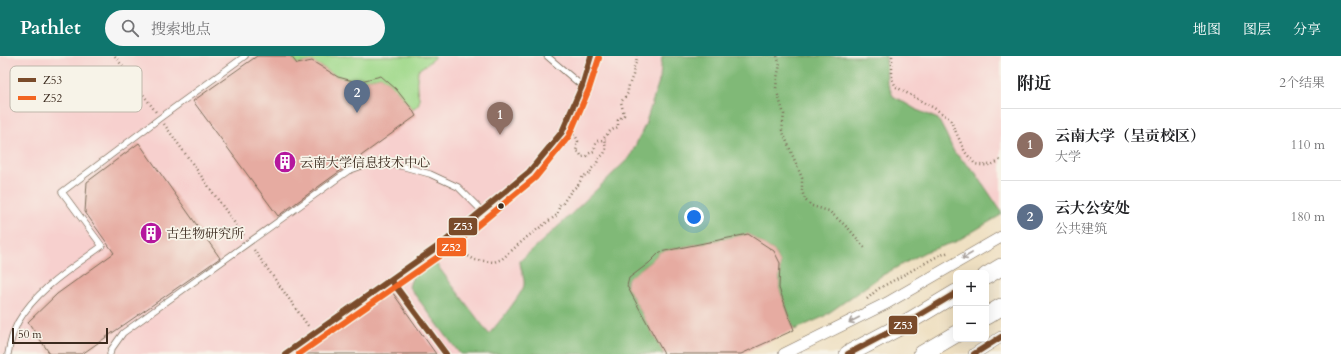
<!DOCTYPE html>
<html lang="zh">
<head>
<meta charset="utf-8">
<style>
  body { margin:0; font-family:Cardo,"Noto Serif SC",serif; background:#f6f6f6; color:#202124 }
  .controls { position:absolute; right:12px; bottom:12px; display:grid; overflow:hidden; border-radius:6px; box-shadow:0 4px 16px #0002 }
  .controls button { width:36px; height:36px; display:grid; place-items:center; padding:0; border:0; border-bottom:1px solid #e0e0e0; background:#fff; color:#202124; font:20px sans-serif }
  .scale { position:absolute; left:12px; bottom:10px; width:96px; box-sizing:border-box; padding-left:4px; border:2px solid #3b2a1e; border-top:0; font-size:11px; line-height:14px; white-space:nowrap; color:#3b2a1e; -webkit-text-stroke:3px #f7f3e8; paint-order:stroke }
  .you { position:absolute; left:694px; top:161px; width:14px; height:14px; margin:-10px; border:3px solid #fff; border-radius:50%; background:#1a73e8; box-shadow:0 0 0 6px #1a73e833 }
  .badge { display:grid; place-items:center; width:26px; height:26px; border-radius:50%; background:#0f766e; color:#fff; font-size:13px; font-weight:700 }
  .pin { position:absolute; translate:-50% -33px; filter:drop-shadow(0 1px 2px #0008) }
  .pin::after { content:''; position:absolute; top:21px; width:14px; height:12px; background:inherit; clip-path:polygon(0 0,100% 0,50% 100%) }
  .list { margin:0; padding:0; list-style:none }
  h2 { display:flex; justify-content:space-between; align-items:center; height:52px; margin:0; padding:0 16px; font-size:17px }
  h2 small { font-size:13px; font-weight:400; color:#757577 }
  .list li { display:grid; grid-template-columns:26px 1fr auto; gap:12px; align-items:center; box-sizing:border-box; height:72px; padding:0 16px; border-top:1px solid #e0e0e0 }
  .list b { display:block; font-size:15px; white-space:nowrap }
  .list p { margin:0; font-size:13px; white-space:nowrap; color:#757577 }
  .list em { font-size:13px; font-style:normal; color:#757577 }
  .icon { flex:none; width:22px; height:22px; fill:none; stroke:currentColor; stroke-width:2; stroke-linecap:round; stroke-linejoin:round }
  .map { position:relative; flex:none; width:1001px; height:298px; overflow:hidden }
  header { display:flex; align-items:center; gap:24px; box-sizing:border-box; height:56px; padding:0 20px; background:#0f766e; color:#fff }
  header strong { font-size:19px }
  nav { display:flex; gap:22px; margin-inline-start:auto; font-size:14px }
  .search { width:280px; height:36px; background:#f6f6f6; display:flex; align-items:center; gap:10px; box-sizing:border-box; padding:0 14px; border-radius:22px; color:#757577; font-size:15px }
  main { display:flex }
  aside { flex:1; background:#fff }
  .map>svg:first-child { display:block }
</style>
</head>
<body>
<header>
<strong>Pathlet</strong>
<div class="search"><svg class="icon" aria-label="search" viewBox="0 0 24 24"><circle cx="10" cy="10" r="6"/><path d="M15 15l6 6"/></svg>搜索地点</div>
<nav><a>地图</a><a>图层</a><a>分享</a></nav>
</header>
<main>
<div class="map">
<svg width="1001" height="298" viewBox="0 0 1001 298">
  <rect width="100%" height="100%" fill="#f7f3e8"/>
  <filter id="ink" filterUnits="userSpaceOnUse"><feTurbulence type="fractalNoise" baseFrequency=".025" numOctaves="2"/><feDisplacementMap in="SourceGraphic" scale="8" xChannelSelector="R" yChannelSelector="G"/><feConvolveMatrix kernelMatrix="1 2 1 2 8 2 1 2 1" color-interpolation-filters="sRGB"/></filter>
  <filter id="wash" filterUnits="userSpaceOnUse"><feTurbulence type="fractalNoise" baseFrequency=".012" numOctaves="4" result="noise"/><feDisplacementMap in="SourceGraphic" scale="16" xChannelSelector="R" yChannelSelector="G"/><feGaussianBlur stdDeviation="0.9" result="paint"/><feColorMatrix in="noise" values="0 0 0 0 0 0 0 0 0 0 0 0 0 0 0 0 0 1.4 0 .05"/><feComposite in="paint" operator="in"/></filter>
  <g filter="url(#wash)">
    <rect width="100%" height="100%" fill="#efe0c2"/>
    <path fill="#f7d0ce" d="M 0,0 L 1001,0 L 1001,159 L 955,186 L 925,196 L 881,220 L 823,261 L 741,298 L 0,298 Z"/>
    <path fill="#a0d98b" stroke="#6e8254" d="M 291,0 L 435,0 L 431,5 L 418,14 C 418,19 416,25 417,31 C 417,41 425,46 412,53 L 396,33 L 381,20 L 357,26 L 338,21 L 312,5 L 297,8 Z"/>
    <path fill="#80b977" stroke="#5e724a" d="M 662,0 L 886,0 L 887,26 L 893,40 L 917,54 L 938,63 L 946,78 L 954,96 L 975,116 L 1001,155 L 1001,159 L 955,186 L 925,196 L 881,220 L 823,261 L 794,274 L 779,232 L 780,207 L 774,195 L 748,178 L 660,196 L 649,207 L 627,224 L 627,230 L 664,298 L 460,298 L 409,231 L 412,221 L 434,205 L 489,278 C 496,270 523,237 524,229 C 525,221 520,213 520,205 L 563,166 L 630,101 L 645,69 L 660,22 Z"/>
    <g id="blocks">
      <path fill="#e6aba1" d="M 257,0 L 291,0 L 297,8 L 312,5 L 338,21 L 357,26 L 381,20 L 396,33 L 412,53 L 416,60 L 278,160 L 193,45 Z
        M 139,87 L 220,202 L 82,298 L 50,298 L 28,266 L 57,238 L 114,197 L 85,156 L 87,126 Z
        M 748,178 L 774,195 L 780,207 L 779,232 L 794,274 L 741,298 L 664,298 L 627,230 L 629,222 L 649,207 L 660,196 Z
        M 390,233 L 436,298 L 301,298 Z"/>
    </g>
  </g>
  <g filter="url(#ink)">
    <use href="#blocks" fill-opacity="0" stroke="#7a6a57" stroke-width="1"/>
    <g fill="none" stroke-linecap="round" stroke-linejoin="round">
      <g stroke="#7a6a57" stroke-width="7">
        <path id="lane" d="M 547,0 L 582,30
          M 391,224 L 446,298
          M 8,298 C 10,287 13,276 18,266 C 37,233 72,212 102,190 L 62,136 L 160,62 L 245,0
          M 110,298 L 111,294 L 123,277 L 348,115 L 373,106 L 401,110 L 430,118 L 458,131 L 482,155
          M 285,298 L 444,186 L 529,116 L 562,76 L 582,30 L 591,0"/>
      </g>
      <g stroke="#7a6a57" stroke-width="12">
        <path id="street" d="M 784,298 L 887,247 L 1001,181
          M 974,298 L 1001,281"/>
      </g>
      <g stroke="#7a6a57" stroke-width="18">
        <path id="primary" d="M 986,220 L 1001,211
          M 986,260 L 1001,251
          M 848,298 L 901,270 L 956,237
          M 922,298 L 956,278"/>
      </g>
      <path stroke="#7a6a57" stroke-width="2.5" stroke-dasharray="1 3" stroke-linecap="butt" d="M 115,0 L 156,56
        M 777,0 L 780,9 L 777,22 L 776,33 L 784,58 L 782,74 L 802,122 L 802,135 L 805,144 L 812,150 L 829,155 L 849,173 L 865,192
        M 892,0 L 892,23 L 896,31 L 934,52 L 950,63 L 965,96 L 975,108 C 984,110 994,110 1001,103
        M 164,68 L 244,180
        M 570,77 L 575,79 L 578,85 L 576,95 L 579,96 L 582,101 L 587,100 L 588,98 L 594,95 L 597,85 L 603,84
        M 451,190 L 475,204 L 494,206 L 502,203 L 527,181 L 557,159 L 560,148 L 563,147 L 571,135 L 578,129 L 583,120 L 590,118 L 591,113 L 596,109 L 599,102 L 604,98 L 606,93 L 604,82 L 610,75 L 618,71 L 618,64 L 624,59 L 621,46 L 628,37 L 628,32 L 633,19 L 634,10 L 636,7 L 637,0
        M 254,194 L 309,271
        M 867,243 L 878,233 L 936,201 L 949,196"/>
      <use href="#lane" stroke="#fff" stroke-width="5.5"/>
      <use href="#street" stroke="#fff" stroke-width="11"/>
      <use href="#primary" stroke="#fff" stroke-width="17"/>
      <g stroke="#f7f3e8" stroke-width="9">
        <path id="bus-1" d="M 391,224 L 446,298
          M 285,298 L 444,186 L 529,116 L 562,76 L 582,30 L 591,0
          M 848,298 L 901,270 L 956,237
          M 974,298 L 1001,281"/>
      </g>
      <g stroke="#f7f3e8" stroke-width="9">
        <path id="bus-2" d="M 299,298 L 449,193 L 535,122 L 569,80 L 589,33 L 599,2"/>
      </g>
      <use href="#bus-1" stroke="#7a4b2a" stroke-width="6"/>
      <use href="#bus-2" stroke="#f26522" stroke-width="6"/>
    </g>
    <defs><path id="oneway-shaft" d="M-6 0H5M1.5-3L5.5 0L1.5 3" fill="none" stroke-width="1.6" stroke-linecap="round" stroke-linejoin="round"/></defs>
    <g stroke="#a79f9a">
      <use href="#oneway-shaft" transform="translate(967 200) rotate(150)"/>
      <use href="#oneway-shaft" transform="translate(854 264) rotate(153)"/>
    </g>
  </g>
  <defs>
    <g id="building-disc" transform="scale(1.15)"><circle r="9.5" fill="#b5179e" stroke="#f7f3e8"/><path d="M-4-6H4V6H1V3H-1V6H-4ZM-2.5-4.3h1.7v1.8h-1.7ZM.8-4.3h1.7v1.8H.8ZM-2.5-1h1.7V.8h-1.7ZM.8-1h1.7V.8H.8Z" fill="#fff"/></g>
  </defs>
  <g fill-rule="evenodd">
    <use href="#building-disc" x="285" y="106"/>
    <use href="#building-disc" x="151" y="177"/>
  </g>
  <circle fill="#3b2a1e" stroke="#f7f3e8" stroke-width="1.5" cx="501" cy="150" r="3.5"/>
  <g text-anchor="middle" stroke-width="3.5" stroke-linejoin="round" paint-order="stroke">
    <g font-size="13" fill="#3b2a1e" stroke="#f7f3e8" text-anchor="start">
      <text x="300" y="111">云南大学信息技术中心</text>
      <text x="166" y="182">古生物研究所</text>
    </g>
  </g>
  <rect x="10" y="10" width="132" height="46" rx="6" fill="#f7f3e8" stroke="#bfb7ab" stroke-width="1"/>
  <rect x="18" y="22" width="18" height="4" fill="#7a4b2a"/>
  <rect x="18" y="40" width="18" height="4" fill="#f26522"/>
  <g font-size="11" fill="#3b2a1e">
    <text x="43" y="28">Z53</text>
    <text x="43" y="46">Z52</text>
  </g>
  <g stroke="#f7f3e8" stroke-width="1.5">
    <rect x="448" y="161" width="30" height="19" rx="4" fill="#7a4b2a"/>
    <rect x="436" y="181" width="31" height="20" rx="4" fill="#f26522"/>
    <rect x="888" y="259" width="30" height="20" rx="4" fill="#7a4b2a"/>
  </g>
  <g font-size="11" text-anchor="middle" font-weight="bold" fill="#fff">
    <text x="463" y="174">Z53</text>
    <text x="451" y="195">Z52</text>
    <text x="903" y="273">Z53</text>
  </g>
</svg>
<div class="controls">
<button>+</button>
<button>−</button>
</div>
<div class="scale">50 m</div>
<div class="you"></div>
<div class="pin badge" style="left:500px;top:79px;background:#8d6e63">1</div>
<div class="pin badge" style="left:357px;top:57px;background:#5c6f8a">2</div>
</div>
<aside>
<h2>附近<small>2个结果</small></h2>
<ul class="list">
<li><span class="badge" style="background:#8d6e63">1</span><div><b>云南大学（呈贡校区）</b><p>大学</p></div><em>110 m</em></li>
<li><span class="badge" style="background:#5c6f8a">2</span><div><b>云大公安处</b><p>公共建筑</p></div><em>180 m</em></li>
</ul>
</aside>
</main>
</body>
</html>
